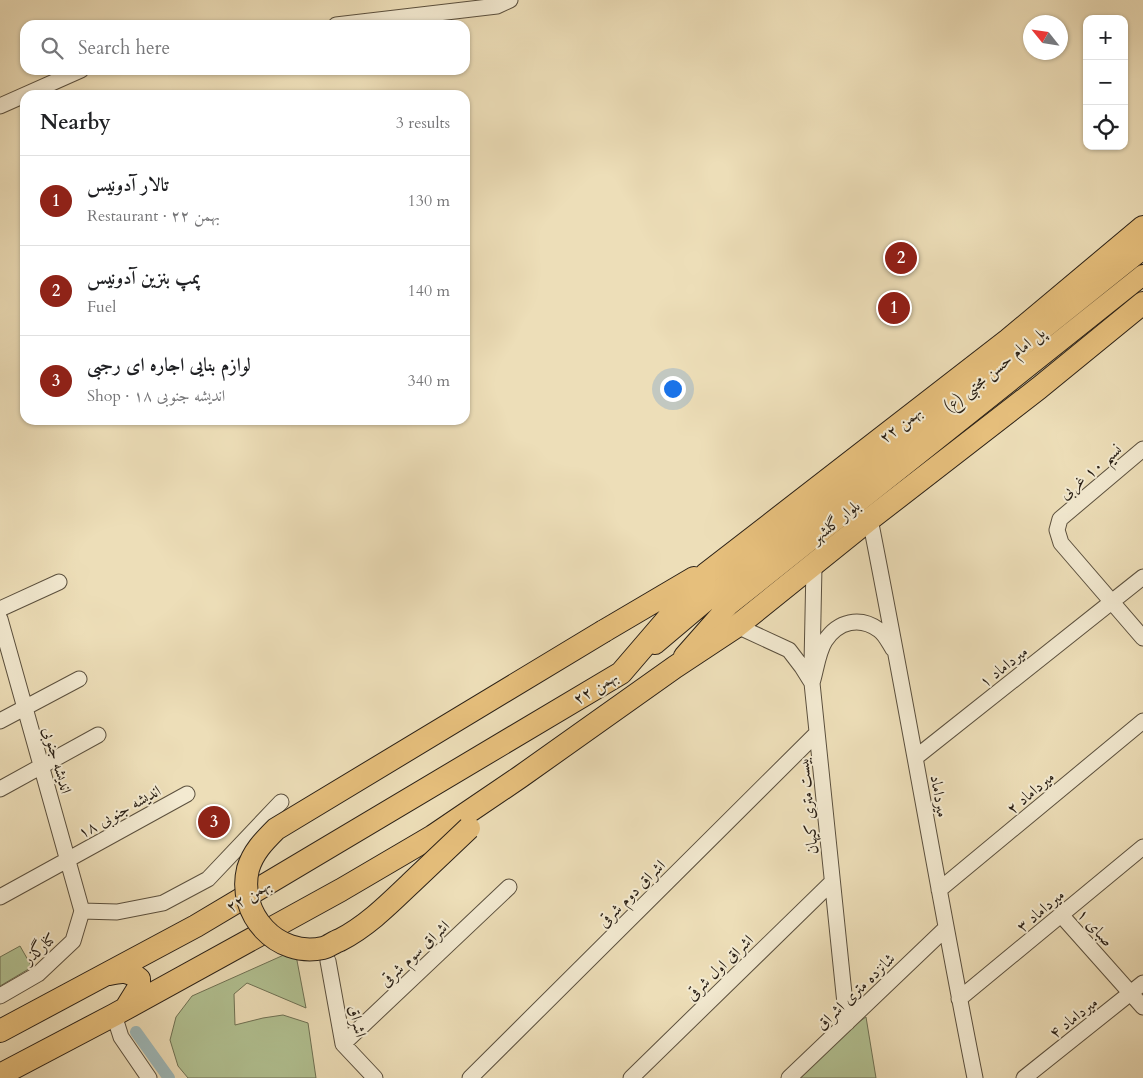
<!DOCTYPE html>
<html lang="en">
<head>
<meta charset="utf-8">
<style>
  body { margin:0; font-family:Cardo,Amiri,serif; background:#f2f2f2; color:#202124 }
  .controls { position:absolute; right:15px; top:15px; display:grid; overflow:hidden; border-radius:10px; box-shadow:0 1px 4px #0004 }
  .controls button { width:45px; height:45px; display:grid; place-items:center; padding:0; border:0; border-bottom:1px solid #e0e0e0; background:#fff; color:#202124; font:25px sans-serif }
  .compass { position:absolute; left:1023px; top:15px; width:45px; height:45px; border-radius:50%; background:#fff; box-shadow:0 1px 4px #0004; rotate:300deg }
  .you { position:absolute; left:672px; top:388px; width:18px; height:18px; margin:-12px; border:4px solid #fff; border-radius:50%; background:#1a73e8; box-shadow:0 0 0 8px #1a73e833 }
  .badge { display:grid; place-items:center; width:32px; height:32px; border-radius:50%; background:#8f2418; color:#fff; font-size:16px; font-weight:700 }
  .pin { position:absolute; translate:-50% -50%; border:2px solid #fff; box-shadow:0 1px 5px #0006 }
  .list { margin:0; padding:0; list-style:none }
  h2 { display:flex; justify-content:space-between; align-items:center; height:65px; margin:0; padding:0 20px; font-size:21px }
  h2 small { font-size:16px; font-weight:400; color:#757577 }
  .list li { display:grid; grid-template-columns:32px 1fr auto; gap:15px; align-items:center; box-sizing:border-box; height:90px; padding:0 20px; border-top:1px solid #e0e0e0 }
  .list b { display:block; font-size:19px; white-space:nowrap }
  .list p { margin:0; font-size:16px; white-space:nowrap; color:#757577 }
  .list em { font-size:16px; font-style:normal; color:#757577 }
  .icon { flex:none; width:28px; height:28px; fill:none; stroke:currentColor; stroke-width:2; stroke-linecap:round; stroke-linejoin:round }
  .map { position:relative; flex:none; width:1143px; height:1078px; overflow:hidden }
  .search { position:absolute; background:#fff; box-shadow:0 1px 4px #0004; left:20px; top:20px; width:450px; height:55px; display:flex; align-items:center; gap:12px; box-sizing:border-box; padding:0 18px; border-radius:15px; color:#757577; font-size:19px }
  .panel { position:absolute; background:#fff; box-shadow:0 1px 4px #0004; left:20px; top:90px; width:450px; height:335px; border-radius:15px }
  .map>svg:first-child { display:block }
</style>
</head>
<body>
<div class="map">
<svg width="1143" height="1078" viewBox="0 0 1143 1078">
  <rect width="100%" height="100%" fill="#eddeb8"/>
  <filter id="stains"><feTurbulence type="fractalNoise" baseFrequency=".004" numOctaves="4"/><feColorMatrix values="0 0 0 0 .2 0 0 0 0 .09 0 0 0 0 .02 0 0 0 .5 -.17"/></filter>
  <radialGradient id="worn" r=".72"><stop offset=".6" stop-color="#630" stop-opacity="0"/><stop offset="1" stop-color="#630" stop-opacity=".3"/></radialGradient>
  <path fill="#b2c293" stroke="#6e7154" d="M 20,946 L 32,967 L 0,986 L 0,957 Z
    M 295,950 L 306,1008 L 247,983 L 234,994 L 235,1025 L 263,1018 L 283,1015 L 308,1023 L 316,1078 L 188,1078 L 178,1066 L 170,1040 L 176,1017 L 192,996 Z
    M 866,1017 L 876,1078 L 796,1078 L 839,1036 Z"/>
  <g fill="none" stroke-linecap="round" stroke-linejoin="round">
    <path stroke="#9eb9ba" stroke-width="12" d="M 136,1032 L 169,1078"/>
    <g stroke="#5b503e" stroke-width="17">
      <path id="minor" d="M 336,25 L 497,6 L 510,0
        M 0,106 L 81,70
        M 1143,449 L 1060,519 L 1057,530 L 1061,543 L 1143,638
        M 870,519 C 907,705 938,892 975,1078
        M 0,609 L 59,582
        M 0,619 L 82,911
        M 737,626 L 789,650 L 802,667 L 812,683 L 847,1023
        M 812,664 L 814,566
        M 812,683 C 816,670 818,652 825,641 C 838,621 860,616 879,630 C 885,634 889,643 893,649
        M 0,721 L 79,679
        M 915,758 L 1143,577
        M 0,789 L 98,735
        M 939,890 L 1143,721
        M 0,897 L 187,794
        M 82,911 L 117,912 L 163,903 L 208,879 L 281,802
        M 1062,916 L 1143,1007
        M 328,961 L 343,1044 L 375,1078
        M 0,996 L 38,974 L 73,941 L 82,911
        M 959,999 L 1143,847
        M 114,1015 L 121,1037 L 149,1078
        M 343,1044 L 509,887
        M 470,1078 L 817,733
        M 631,1078 L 832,882
        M 789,1078 L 945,929
        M 1024,1078 L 1143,983"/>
    </g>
    <g stroke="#2a2016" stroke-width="22">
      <path id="major" d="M 655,644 L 751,563 L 1143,249
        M 684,656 L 729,605 L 1143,275"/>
    </g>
    <g stroke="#2a2016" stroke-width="24">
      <path id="highway" d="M 604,631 L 694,578
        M 109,974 C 122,971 128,970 139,979 L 139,987 L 126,1008
        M 0,1031 L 196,926 L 621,673 L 706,574 L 1008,340 L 1143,227
        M 0,1075 L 114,1015 L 341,890 L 433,836 L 520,777 L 675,667 L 737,626 L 870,519 L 1039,388 L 1143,303"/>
    </g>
    <use href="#minor" stroke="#f3ead1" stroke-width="15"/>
    <use href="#major" stroke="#e6bf7c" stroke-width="20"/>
    <use href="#highway" stroke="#e6bf7c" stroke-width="22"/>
    <g stroke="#2a2016" stroke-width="24" stroke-linecap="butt">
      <path id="highway-bridge" d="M 469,828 C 449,847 430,865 411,883 C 388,905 367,926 340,940 C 334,942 328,947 323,948 C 277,958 237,914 248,869 C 253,852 264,841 276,829 L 604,631"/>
    </g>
    <use href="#highway-bridge" stroke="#e6bf7c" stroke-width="22"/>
  </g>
  <g text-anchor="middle" stroke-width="4" stroke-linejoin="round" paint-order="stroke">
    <g font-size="16" fill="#2a2016" stroke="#f3ead1">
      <text transform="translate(994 369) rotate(-39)" y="6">پل امام حسن مجتبی (ع)</text>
      <text transform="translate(900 424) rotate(-38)" y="6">۲۲ بهمن</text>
      <text transform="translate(1090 471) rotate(-40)" y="6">نسیم ۱۰ غربی</text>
      <text transform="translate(835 521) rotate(-39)" y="6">بلوار گلشهر</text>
      <text transform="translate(1003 666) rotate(-38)" y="6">میرداماد ۱</text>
      <text transform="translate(595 687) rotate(-32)" y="6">۲۲ بهمن</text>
      <text transform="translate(58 760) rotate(74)" y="6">اندیشه جنوبی</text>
      <text transform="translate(1030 792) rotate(-40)" y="6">میرداماد ۲</text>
      <text transform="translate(940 796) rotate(80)" y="6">میرداماد</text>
      <text transform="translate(807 806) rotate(-96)" y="6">بیست متری کیهان</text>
      <text transform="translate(119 811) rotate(-29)" y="6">اندیشه جنوبی ۱۸</text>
      <text transform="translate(631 893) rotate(-45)" y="6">اشراق دوم شرقی</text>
      <text transform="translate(248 895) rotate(-31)" y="6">۲۲ بهمن</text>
      <text transform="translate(1040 910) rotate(-40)" y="6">میرداماد ۳</text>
      <text transform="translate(1096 927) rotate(48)" y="6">صبای ۱</text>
      <text transform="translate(39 948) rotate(-42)" y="6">کنارگذر</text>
      <text transform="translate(414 953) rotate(-43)" y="6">اشراق سوم شرقی</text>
      <text transform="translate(719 967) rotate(-44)" y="6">اشراق اول شرقی</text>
      <text transform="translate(855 991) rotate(-44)" y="6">شانزده متری اشراق</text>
      <text transform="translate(1073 1017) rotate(-38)" y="6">میرداماد ۴</text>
      <text transform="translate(358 1021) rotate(76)" y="6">اشراق</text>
    </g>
  </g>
  <rect width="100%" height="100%" filter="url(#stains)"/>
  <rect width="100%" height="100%" fill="url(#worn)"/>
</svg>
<div class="controls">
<button>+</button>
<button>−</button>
<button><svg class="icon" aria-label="locate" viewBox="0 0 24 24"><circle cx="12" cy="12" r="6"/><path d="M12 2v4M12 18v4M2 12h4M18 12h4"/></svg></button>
</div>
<svg class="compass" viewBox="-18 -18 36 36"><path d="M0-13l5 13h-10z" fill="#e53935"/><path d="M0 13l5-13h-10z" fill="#757577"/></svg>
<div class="you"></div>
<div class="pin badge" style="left:894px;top:308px">1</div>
<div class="pin badge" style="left:901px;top:258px">2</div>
<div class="pin badge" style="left:214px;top:822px">3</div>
<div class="search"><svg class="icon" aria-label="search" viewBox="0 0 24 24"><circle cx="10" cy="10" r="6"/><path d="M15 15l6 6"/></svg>Search here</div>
<section class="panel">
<h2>Nearby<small>3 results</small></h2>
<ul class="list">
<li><span class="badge">1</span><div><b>تالار آدونیس</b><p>Restaurant · ۲۲ بهمن</p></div><em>130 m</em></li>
<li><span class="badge">2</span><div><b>پمپ بنزین آدونیس</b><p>Fuel</p></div><em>140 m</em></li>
<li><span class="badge">3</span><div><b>لوازم بنایی اجاره ای رجبی</b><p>Shop · اندیشه جنوبی ۱۸</p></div><em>340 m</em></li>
</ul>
</section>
</div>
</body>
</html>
